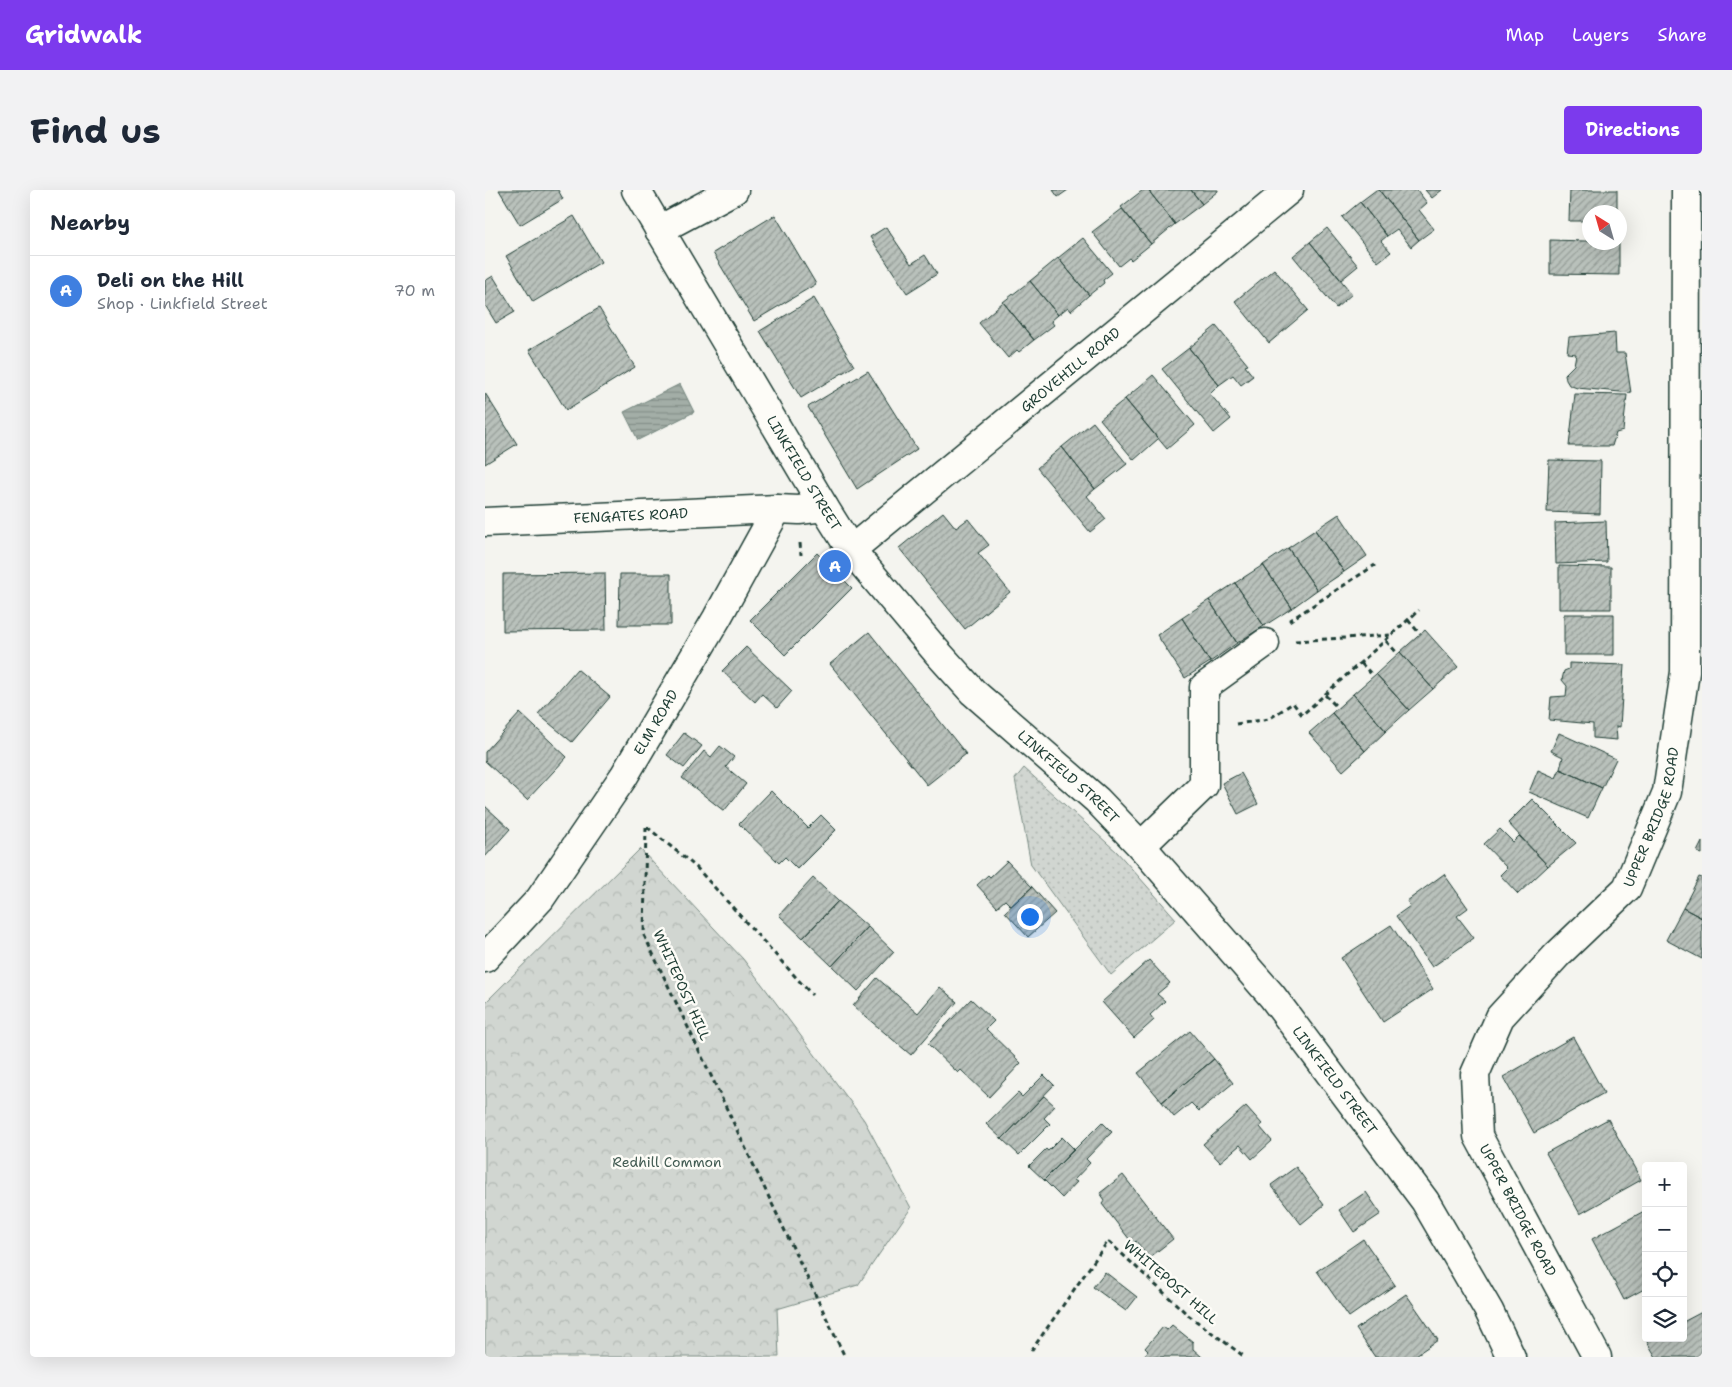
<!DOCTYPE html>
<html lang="en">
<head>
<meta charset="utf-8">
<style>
  body { margin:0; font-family:"Shantell Sans",sans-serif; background:#f2f2f3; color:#1f2937 }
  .controls { position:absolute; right:15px; bottom:15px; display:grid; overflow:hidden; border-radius:5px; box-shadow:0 5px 20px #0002 }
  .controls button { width:45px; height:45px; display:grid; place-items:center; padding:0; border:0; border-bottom:1px solid #e0e1e3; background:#fff; color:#1f2937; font:25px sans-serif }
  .compass { position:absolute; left:1097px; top:15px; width:45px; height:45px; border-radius:50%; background:#fff; box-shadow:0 5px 20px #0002; rotate:323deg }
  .you { position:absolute; left:544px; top:726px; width:18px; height:18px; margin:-12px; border:4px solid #fff; border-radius:50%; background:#1a73e8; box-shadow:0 0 0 8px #1a73e833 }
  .badge { display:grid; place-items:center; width:32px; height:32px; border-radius:50%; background:#7c3aed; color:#fff; font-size:16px; font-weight:700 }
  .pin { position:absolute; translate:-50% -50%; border:2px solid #fff; box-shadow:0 1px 5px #0006 }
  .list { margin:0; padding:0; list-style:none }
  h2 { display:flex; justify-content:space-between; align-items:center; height:65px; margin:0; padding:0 20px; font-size:21px }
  h2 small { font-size:16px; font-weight:400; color:#747a83 }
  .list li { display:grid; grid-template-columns:32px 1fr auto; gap:15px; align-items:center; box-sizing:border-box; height:70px; padding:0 20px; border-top:1px solid #e0e1e3 }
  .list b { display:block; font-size:19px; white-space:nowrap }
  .list p { margin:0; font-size:16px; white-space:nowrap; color:#747a83 }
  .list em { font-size:16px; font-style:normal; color:#747a83 }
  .icon { flex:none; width:28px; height:28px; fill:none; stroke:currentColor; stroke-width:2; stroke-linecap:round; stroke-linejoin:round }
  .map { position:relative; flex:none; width:1217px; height:1167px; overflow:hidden; border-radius:5px }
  header { display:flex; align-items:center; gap:30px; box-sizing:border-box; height:70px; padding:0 25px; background:#7c3aed; color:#fff }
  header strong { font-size:24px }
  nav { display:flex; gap:28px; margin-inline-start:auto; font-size:18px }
  .intro { display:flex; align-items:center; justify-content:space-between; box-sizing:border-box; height:120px; padding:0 30px }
  h1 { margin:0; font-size:35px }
  .button { padding:12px 22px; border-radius:5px; background:#7c3aed; color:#fff; font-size:18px; font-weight:700 }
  main { display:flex; gap:30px; padding:0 30px }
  aside { flex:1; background:#fff; border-radius:5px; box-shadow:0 5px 20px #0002 }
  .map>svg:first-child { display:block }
</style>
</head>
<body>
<header>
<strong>Gridwalk</strong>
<nav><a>Map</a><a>Layers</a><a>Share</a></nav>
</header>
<div class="intro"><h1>Find us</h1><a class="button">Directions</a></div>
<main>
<aside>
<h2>Nearby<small></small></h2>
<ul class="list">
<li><span class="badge" style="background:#3f7fe0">A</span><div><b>Deli on the Hill</b><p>Shop · Linkfield Street</p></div><em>70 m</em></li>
</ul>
</aside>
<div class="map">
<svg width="1217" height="1167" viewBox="0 0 1217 1167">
  <defs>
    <pattern id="grass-dots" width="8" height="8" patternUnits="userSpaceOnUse" patternTransform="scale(1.25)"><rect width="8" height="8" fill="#d1d6d1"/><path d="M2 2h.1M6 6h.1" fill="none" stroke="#b3b9b4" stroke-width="1.8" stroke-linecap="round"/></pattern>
    <pattern id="forest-crowns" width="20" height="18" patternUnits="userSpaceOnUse" patternTransform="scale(1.25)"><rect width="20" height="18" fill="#d1d6d1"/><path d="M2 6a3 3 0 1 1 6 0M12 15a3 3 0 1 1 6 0" fill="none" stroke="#b3b9b4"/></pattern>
    <pattern id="water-rules" width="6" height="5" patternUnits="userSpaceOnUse" patternTransform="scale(1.25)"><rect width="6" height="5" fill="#a3aea7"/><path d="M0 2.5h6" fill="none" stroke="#848f89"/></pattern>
    <pattern id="building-hatch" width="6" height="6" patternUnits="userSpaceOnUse" patternTransform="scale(1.25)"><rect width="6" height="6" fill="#b9c1bb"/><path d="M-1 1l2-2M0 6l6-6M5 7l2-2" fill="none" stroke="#969e99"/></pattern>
  </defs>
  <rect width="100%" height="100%" fill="#f4f4ef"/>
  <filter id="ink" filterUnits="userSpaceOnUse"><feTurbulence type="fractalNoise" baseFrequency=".02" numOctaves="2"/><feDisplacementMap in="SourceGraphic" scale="10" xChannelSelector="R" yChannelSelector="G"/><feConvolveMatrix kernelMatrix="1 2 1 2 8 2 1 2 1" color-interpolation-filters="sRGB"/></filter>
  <g filter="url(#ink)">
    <path fill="url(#grass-dots)" stroke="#788a82" d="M 539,578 L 632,662 L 691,729 L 626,785 L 546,675 L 530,589 Z"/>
    <path fill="url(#forest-crowns)" stroke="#788a82" d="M 155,659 L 258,769 L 379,930 L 426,1018 L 373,1095 L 292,1119 L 294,1167 L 0,1167 L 0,813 Z"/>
    <path fill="url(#water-rules)" stroke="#6e8179" d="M 195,194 L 209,222 L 153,250 L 139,222 Z"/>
    <path fill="url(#building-hatch)" stroke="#1f3d34" d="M 14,0 L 73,0 L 78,9 L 35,35 Z
      M 568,0 L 583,0 L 573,7 Z
      M 658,0 L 663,0 L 690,34 L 666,54 L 636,17 Z
      M 663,0 L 706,0 L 717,14 L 690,34 Z
      M 706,0 L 733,0 L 733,1 L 717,14 Z
      M 891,0 L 894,0 L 934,50 L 926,57 L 912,39 L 902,46 L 875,12 Z
      M 894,0 L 932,0 L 942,13 L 934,20 L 949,39 L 934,50 Z
      M 940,0 L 957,0 L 947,8 Z
      M 1085,0 L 1132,0 L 1132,22 L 1104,22 L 1104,31 L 1084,31 Z
      M 875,12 L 902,46 L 896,51 L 906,62 L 893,72 L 857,27 Z
      M 637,19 L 666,54 L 646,70 L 644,68 L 634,76 L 607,42 Z
      M 290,25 L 331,94 L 269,131 L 228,63 Z
      M 89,26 L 116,72 L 48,112 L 21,66 Z
      M 401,37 L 426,74 L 440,65 L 452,84 L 422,103 L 385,47 Z
      M 842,38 L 873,76 L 856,90 L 825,52 Z
      M 598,48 L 627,83 L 618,90 L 619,93 L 604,105 L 573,68 Z
      M 1065,50 L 1134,52 L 1134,85 L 1065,84 Z
      M 825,52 L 867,104 L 851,118 L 808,66 Z
      M 573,68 L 604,105 L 586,121 L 583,117 L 573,125 L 545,91 Z
      M 789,79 L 823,120 L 784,153 L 750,111 Z
      M 8,86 L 30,122 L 11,133 L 0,115 L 0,91 Z
      M 545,91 L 573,125 L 566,131 L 569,135 L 549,150 L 518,112 Z
      M 329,108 L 369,176 L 316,208 L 275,141 Z
      M 518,112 L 549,150 L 534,162 L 532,160 L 523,168 L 494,133 Z
      M 114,118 L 150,177 L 81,220 L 44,160 Z
      M 731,136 L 763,175 L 760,176 L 768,186 L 756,195 L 748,185 L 734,195 L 704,158 Z
      M 1130,143 L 1131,163 L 1140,163 L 1146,203 L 1092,198 L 1084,195 L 1081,190 L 1080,184 L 1089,175 L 1091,164 L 1082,163 L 1084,147 Z
      M 704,158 L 734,195 L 725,204 L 746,229 L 729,243 L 677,179 Z
      M 383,181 L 432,259 L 372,299 L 323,217 Z
      M 668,185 L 710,235 L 682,259 L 640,209 Z
      M 0,203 L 32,254 L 0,274 Z
      M 1090,204 L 1142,205 L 1138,241 L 1131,243 L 1127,256 L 1084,256 Z
      M 640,209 L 673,249 L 649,270 L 615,229 Z
      M 608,232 L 642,274 L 610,299 L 577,257 Z
      M 577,257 L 610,299 L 602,306 L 621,329 L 605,342 L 552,278 Z
      M 1064,270 L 1116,271 L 1115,324 L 1062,322 Z
      M 458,322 L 471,338 L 483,329 L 504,355 L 493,363 L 525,402 L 480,439 L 414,358 Z
      M 854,324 L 882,366 L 859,382 L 830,340 Z
      M 1121,331 L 1122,372 L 1071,374 L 1070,333 Z
      M 830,340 L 859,382 L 832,400 L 803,358 Z
      M 803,358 L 832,400 L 807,418 L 778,375 Z
      M 332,363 L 367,398 L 300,465 L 265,430 Z
      M 778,375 L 807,418 L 779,436 L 750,393 Z
      M 1074,376 L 1126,377 L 1126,419 L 1074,419 Z
      M 120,383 L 121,440 L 18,441 L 18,384 Z
      M 135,384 L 186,384 L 186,435 L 134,435 Z
      M 750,393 L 779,436 L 752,453 L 724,410 Z
      M 724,410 L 752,453 L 725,472 L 697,428 Z
      M 1079,424 L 1129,424 L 1129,465 L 1079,465 Z
      M 697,428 L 725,472 L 700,488 L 672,445 Z
      M 940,440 L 973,477 L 948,499 L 915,462 Z
      M 384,442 L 481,564 L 442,595 L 345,474 Z
      M 261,457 L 307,501 L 292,518 L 277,504 L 270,512 L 237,481 Z
      M 915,462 L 948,499 L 924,520 L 891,484 Z
      M 1084,473 L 1139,475 L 1135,537 L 1131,536 L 1132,550 L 1108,548 L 1108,534 L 1064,530 L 1066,507 L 1081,506 L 1082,496 L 1077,490 L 1079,481 L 1084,479 Z
      M 92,479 L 125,507 L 87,552 L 53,524 Z
      M 891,484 L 924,520 L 901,541 L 868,504 Z
      M 868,504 L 901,541 L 880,561 L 847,523 Z
      M 35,523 L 82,567 L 42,610 L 0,571 L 0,562 Z
      M 847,523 L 880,561 L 858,581 L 824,543 Z
      M 199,543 L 217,556 L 199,578 L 182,565 Z
      M 1074,543 L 1131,569 L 1117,598 L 1075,579 L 1078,567 L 1066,561 Z
      M 235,556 L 249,567 L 241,577 L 261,594 L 239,621 L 197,588 L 219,561 L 226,567 Z
      M 1075,579 L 1117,598 L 1103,628 L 1044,602 L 1053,580 L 1071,588 Z
      M 756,583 L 773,614 L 753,624 L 737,593 Z
      M 286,601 L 323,638 L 336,625 L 351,640 L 312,679 L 300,667 L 294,673 L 254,634 Z
      M 1047,609 L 1091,653 L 1063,676 L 1023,633 Z
      M 0,616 L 25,639 L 0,667 Z
      M 1015,639 L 1028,652 L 1034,646 L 1063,676 L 1033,704 L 1015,685 L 1022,678 L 999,654 Z
      M 1217,652 L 1217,664 L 1212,662 Z
      M 522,671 L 547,697 L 526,716 L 520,710 L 512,717 L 492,695 L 503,685 L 505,687 Z
      M 959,684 L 983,718 L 972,726 L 989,748 L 947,777 L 911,726 L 925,716 L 922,711 Z
      M 1214,687 L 1217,688 L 1217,728 L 1198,718 Z
      M 328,688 L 353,711 L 318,748 L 294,725 Z
      M 547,697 L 570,723 L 543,747 L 520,722 Z
      M 353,711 L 383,737 L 347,776 L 318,748 Z
      M 1198,718 L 1217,728 L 1217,769 L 1181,750 Z
      M 906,735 L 948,799 L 898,832 L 856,768 Z
      M 383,737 L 409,762 L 373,801 L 347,776 Z
      M 664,770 L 685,793 L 672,804 L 680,811 L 665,825 L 669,830 L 649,848 L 617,812 Z
      M 392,788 L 433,823 L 455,797 L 472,812 L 426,865 L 368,816 Z
      M 486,809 L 509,831 L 501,839 L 536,873 L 504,907 L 476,880 L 473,883 L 443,854 Z
      M 705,841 L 729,869 L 677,912 L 653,883 Z
      M 1088,847 L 1119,903 L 1049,943 L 1018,887 Z
      M 729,869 L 748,893 L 714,921 L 706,913 L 689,927 L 677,912 Z
      M 559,885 L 569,895 L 517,949 L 501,934 L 533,903 L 537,907 Z
      M 559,906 L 570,916 L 559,928 L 565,934 L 534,965 L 517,949 Z
      M 761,916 L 777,934 L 775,937 L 787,951 L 767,969 L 755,955 L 735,972 L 718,954 Z
      M 1123,929 L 1156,990 L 1095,1024 L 1061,963 Z
      M 617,932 L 627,942 L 601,969 L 605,973 L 589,990 L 592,992 L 577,1008 L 559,990 Z
      M 577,947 L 589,959 L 559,990 L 544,976 L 561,959 L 563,961 Z
      M 811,977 L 839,1015 L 816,1034 L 786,995 Z
      M 638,985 L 688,1049 L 664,1068 L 651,1051 L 648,1054 L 617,1014 L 620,1010 L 615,1003 Z
      M 881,1002 L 896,1024 L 869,1042 L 854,1020 Z
      M 1161,1020 L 1161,1098 L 1139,1110 L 1107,1049 Z
      M 878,1049 L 910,1095 L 864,1127 L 832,1081 Z
      M 620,1082 L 652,1107 L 641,1121 L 608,1097 Z
      M 921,1104 L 953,1150 L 928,1167 L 890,1167 L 871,1139 Z
      M 1217,1122 L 1217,1167 L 1171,1167 L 1162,1152 L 1168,1148 L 1198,1148 L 1198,1132 Z
      M 687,1135 L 708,1152 L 708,1159 L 717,1167 L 658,1167 L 663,1161 L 660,1158 L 678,1137 L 682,1140 Z"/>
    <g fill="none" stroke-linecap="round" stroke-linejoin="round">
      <g stroke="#1f3d34" stroke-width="31">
        <g id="minor">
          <path id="s1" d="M 151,0 L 339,317 L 366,360 L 451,461 L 488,502 L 612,610 L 656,656 L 787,806 L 940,1011 L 1004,1121 L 1026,1167"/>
          <path d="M 174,40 L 249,0"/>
          <path id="s2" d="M 0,332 L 292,319 L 314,320 L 339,317"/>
          <path id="s3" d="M 366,360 L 804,0"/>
          <path d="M 656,656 L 719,595 L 719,497 L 780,453"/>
          <path id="s4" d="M 0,768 L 55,709 L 139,586 L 232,428 L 292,319"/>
          <path id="s5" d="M 1112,1167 L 993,946 L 990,884 L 1015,827 L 1072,765 L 1142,698 L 1182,602 L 1200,482 L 1201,0"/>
        </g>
      </g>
      <path stroke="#1f3d34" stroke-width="3" stroke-dasharray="5 4" stroke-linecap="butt" d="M 315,353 L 316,365
        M 923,430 L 935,444
        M 804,431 L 890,375
        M 810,451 L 906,445
        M 901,451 L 913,464
        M 876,473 L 888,486
        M 840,505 L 853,518
        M 751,534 L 784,529 L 808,513 L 817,525 L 934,420
        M 161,637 L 159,745 L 360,1167
        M 162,637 L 211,677 L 327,805
        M 546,1161 L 623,1051 L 703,1125 L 760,1167"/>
      <use href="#minor" stroke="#fdfcf7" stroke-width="28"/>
    </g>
  </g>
  <g text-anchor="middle" stroke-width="5" stroke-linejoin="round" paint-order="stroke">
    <g font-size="14" fill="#1f3d34" stroke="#fdfcf7">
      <text dy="5" stroke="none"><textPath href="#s3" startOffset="284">GROVEHILL ROAD</textPath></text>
      <text dy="5" stroke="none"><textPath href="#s1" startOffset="329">LINKFIELD STREET</textPath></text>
      <text dy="5" stroke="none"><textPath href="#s2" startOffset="146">FENGATES ROAD</textPath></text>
      <text dy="5" stroke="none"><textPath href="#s4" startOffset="292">ELM ROAD</textPath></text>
      <text dy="5" stroke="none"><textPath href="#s1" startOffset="734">LINKFIELD STREET</textPath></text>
      <text dy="5" stroke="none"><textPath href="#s5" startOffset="632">UPPER BRIDGE ROAD</textPath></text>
      <text transform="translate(197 795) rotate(66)" y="5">WHITEPOST HILL</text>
      <text dy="5" stroke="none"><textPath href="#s1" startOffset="1139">LINKFIELD STREET</textPath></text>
      <text transform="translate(1033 1020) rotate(62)" y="5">UPPER BRIDGE ROAD</text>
      <text transform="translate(686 1092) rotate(41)" y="5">WHITEPOST HILL</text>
    </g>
    <g font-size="14" fill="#435c53" stroke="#fdfcf7">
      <text x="182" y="977">Redhill Common</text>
    </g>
  </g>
</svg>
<div class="controls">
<button>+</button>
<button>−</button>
<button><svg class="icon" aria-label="locate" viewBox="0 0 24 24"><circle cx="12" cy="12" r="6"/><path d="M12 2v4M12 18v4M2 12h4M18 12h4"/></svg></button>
<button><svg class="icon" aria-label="layers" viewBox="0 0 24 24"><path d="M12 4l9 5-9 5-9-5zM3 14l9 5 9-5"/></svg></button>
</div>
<svg class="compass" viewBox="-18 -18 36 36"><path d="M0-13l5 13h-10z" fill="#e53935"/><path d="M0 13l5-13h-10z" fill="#747a83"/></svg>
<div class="you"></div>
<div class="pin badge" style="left:350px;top:376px;background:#3f7fe0">A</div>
</div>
</main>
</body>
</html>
